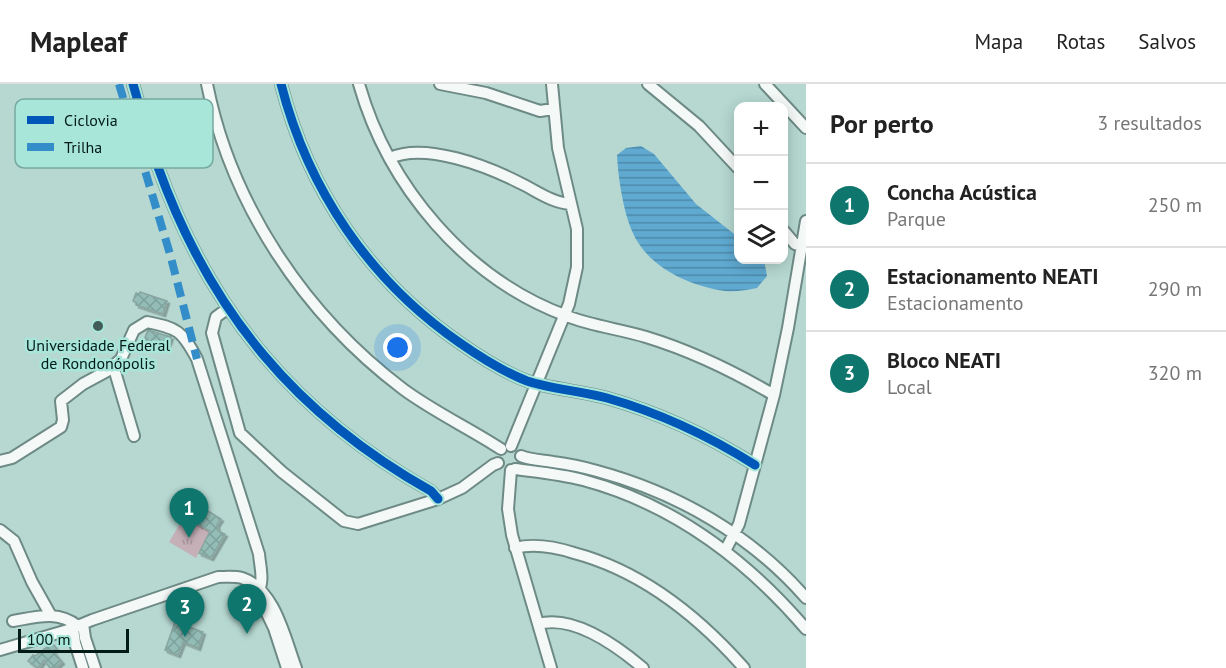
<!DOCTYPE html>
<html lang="pt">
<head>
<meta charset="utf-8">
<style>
  body { margin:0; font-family:"PT Sans",sans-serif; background:#f2f2f2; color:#222 }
  .controls { position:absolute; right:18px; top:18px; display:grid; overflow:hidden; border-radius:12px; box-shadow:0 3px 15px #0003 }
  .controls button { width:54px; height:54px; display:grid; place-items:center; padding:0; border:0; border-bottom:2px solid #e0e0e0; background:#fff; color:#222; font:30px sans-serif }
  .scale { position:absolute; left:18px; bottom:15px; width:111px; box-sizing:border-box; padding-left:6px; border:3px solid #031b17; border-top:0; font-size:16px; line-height:21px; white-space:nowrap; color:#031b17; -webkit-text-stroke:4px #a8e6d9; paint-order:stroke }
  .you { position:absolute; left:398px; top:264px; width:21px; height:21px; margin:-15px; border:4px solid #fff; border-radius:50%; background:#1a73e8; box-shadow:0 0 0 9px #1a73e833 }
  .badge { display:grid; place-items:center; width:39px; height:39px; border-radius:50%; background:#0f766e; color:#fff; font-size:20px; font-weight:700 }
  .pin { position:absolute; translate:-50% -50px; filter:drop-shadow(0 2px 3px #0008) }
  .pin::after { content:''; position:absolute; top:32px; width:21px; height:18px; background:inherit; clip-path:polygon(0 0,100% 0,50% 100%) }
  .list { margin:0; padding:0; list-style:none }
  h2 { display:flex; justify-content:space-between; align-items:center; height:78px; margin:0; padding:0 24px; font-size:26px }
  h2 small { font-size:20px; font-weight:400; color:#767676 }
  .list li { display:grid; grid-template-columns:39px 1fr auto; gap:18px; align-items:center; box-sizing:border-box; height:84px; padding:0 24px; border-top:2px solid #e0e0e0 }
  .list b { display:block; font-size:22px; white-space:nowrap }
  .list p { margin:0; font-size:20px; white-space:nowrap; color:#767676 }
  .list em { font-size:20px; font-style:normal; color:#767676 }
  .icon { flex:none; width:33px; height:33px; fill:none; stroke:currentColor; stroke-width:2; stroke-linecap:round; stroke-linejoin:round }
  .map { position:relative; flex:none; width:806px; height:584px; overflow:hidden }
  header { display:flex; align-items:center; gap:36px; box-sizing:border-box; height:84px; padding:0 30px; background:#fff; border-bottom:2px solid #e0e0e0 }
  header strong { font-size:28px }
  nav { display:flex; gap:33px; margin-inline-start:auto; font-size:21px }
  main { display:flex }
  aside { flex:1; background:#fff }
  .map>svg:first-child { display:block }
</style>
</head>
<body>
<header>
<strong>Mapleaf</strong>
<nav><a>Mapa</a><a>Rotas</a><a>Salvos</a></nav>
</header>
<main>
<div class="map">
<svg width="806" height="584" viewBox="0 0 806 584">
  <defs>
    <pattern id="park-tufts" width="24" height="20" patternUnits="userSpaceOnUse" patternTransform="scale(1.5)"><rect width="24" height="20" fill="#c6b0b8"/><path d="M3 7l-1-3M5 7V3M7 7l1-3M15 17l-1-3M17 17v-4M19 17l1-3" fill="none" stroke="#a8979d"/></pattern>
    <pattern id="water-rules" width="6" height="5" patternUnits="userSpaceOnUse" patternTransform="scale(1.5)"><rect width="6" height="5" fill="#60aad2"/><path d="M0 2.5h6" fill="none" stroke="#4d8aa9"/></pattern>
    <pattern id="building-cross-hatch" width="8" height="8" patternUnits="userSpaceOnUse" patternTransform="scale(1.5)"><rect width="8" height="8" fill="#93bdb6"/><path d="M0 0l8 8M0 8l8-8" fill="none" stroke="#7da29c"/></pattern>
    <filter id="shadow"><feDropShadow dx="2.5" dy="2.5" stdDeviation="0" flood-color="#0004"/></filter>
  </defs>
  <rect width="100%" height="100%" fill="#b6d8d1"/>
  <path fill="url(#park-tufts)" d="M 185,431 L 208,446 L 209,450 L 196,474 L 169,458 Z"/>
  <path fill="url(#water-rules)" d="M 641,62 L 654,70 L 696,120 L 738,153 L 738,176 L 764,176 L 767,192 L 757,204 C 747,206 736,208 725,207 C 689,202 647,183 632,147 C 623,127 618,92 617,71 L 626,64 Z"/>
  <path fill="url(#building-cross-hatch)" stroke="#8aa5a0" stroke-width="1.5" filter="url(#shadow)" d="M 140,208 L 167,217 L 163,230 L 136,221 L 137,219 L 133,217 L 136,209 L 139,210 Z
    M 148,246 L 171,253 L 167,263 L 144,256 Z
    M 198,421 L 221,435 L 217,441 L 218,447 L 225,450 L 211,474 L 199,469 L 210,447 L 190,436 Z
    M 175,538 L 203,548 L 198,564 L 183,558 L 178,571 L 165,566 Z
    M 52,559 L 57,565 L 53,567 L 62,578 L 55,584 L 50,584 L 44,576 L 38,584 L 28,577 L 33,571 L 35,572 Z"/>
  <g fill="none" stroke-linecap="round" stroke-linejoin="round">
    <g stroke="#6e8a85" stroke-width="14">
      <path id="minor" d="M 133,0 C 141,28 149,56 158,83 C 210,228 297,332 431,407 L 438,415
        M 207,0 C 231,121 305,231 403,305 C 434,328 469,344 501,365
        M 281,0 C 308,106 370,197 460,259 C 480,273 504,288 527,297 C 551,305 581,307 607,314 C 660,329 709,352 755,381
        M 359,0 C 388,102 466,195 567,232 C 592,242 620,245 646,253 C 692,267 733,287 774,311
        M 440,0 L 486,9 L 540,27 L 553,25
        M 648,0 L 699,42 L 738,84
        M 765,0 L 806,44
        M 390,74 C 425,58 487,82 520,99 C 537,107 552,119 571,120
        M 784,147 L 795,160 L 801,162
        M 227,225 L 216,233 L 212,249 L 240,349 L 282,388 L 344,437 L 358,440 L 438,415 L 462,404 L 493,381 L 498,379
        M 113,281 L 134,352
        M 511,362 L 569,220 L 577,183 L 577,145 L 558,64 L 552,0
        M 521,372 C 531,376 542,376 553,378 C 568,380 583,383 597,387 C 678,409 751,451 806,514
        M 0,377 L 12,374 L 61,343 L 63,336 L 61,317 L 83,300 L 107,287 L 121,275 L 134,246 L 147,238 C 178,244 182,247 197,275 L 259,470 C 260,483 265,498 257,510
        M 515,385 C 538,388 561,390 583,396 C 673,420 746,475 806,545
        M 511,386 L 508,425 L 512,451 L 551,584
        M 0,446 L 14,457 L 32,498 L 50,530
        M 515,464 C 535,459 555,463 574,469 C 642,487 698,532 744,584
        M 725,467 L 739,440 L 774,311 L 788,244 L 806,137
        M 261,517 L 274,544 L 287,584
        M 13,537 C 37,533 57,526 78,542
        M 83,540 L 85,554 L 95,584
        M 538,540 C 574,530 617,562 643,584
        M 73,544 L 75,559 L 83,584
        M 0,566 L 68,546 L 92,536 L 218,493 C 226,493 235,492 242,494 C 275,505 285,555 296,584"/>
    </g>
    <use href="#minor" stroke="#f4f9f8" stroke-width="10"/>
    <path stroke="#338dc9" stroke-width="8" stroke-dasharray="15 8" stroke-linecap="butt" d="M 119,0 L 170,170 L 197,275"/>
    <g stroke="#a8e6d9" stroke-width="13">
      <path id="cycleway" d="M 133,0 C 141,28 149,56 158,83 C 210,228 297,332 431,407 L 438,415
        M 281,0 C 308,106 370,197 460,259 C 480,273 504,288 527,297 C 551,305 581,307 607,314 C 660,329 709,352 755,381"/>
    </g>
    <use href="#cycleway" stroke="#0057b8" stroke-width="9"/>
  </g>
  <circle fill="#425d58" stroke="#a8e6d9" stroke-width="2" cx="98" cy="242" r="6"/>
  <g text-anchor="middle" stroke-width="5" stroke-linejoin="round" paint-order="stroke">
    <g font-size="16" fill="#031b17" stroke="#a8e6d9">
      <text x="98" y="267">Universidade Federal<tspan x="98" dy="18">de Rondonópolis</tspan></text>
    </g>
  </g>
  <rect x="15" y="15" width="198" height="69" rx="9" fill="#a8e6d9" stroke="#76a99f" stroke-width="1.5"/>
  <rect x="27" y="32" width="27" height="8" fill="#0057b8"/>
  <rect x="27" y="59" width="27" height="8" fill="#338dc9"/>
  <g font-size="16" fill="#031b17">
    <text x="64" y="42">Ciclovia</text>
    <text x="64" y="69">Trilha</text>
  </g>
</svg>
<div class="controls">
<button>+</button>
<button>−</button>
<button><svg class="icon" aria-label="layers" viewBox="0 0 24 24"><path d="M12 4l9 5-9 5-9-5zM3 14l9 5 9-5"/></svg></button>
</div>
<div class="scale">100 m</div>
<div class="you"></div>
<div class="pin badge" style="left:189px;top:454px">1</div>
<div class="pin badge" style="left:247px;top:550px">2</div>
<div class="pin badge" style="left:185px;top:553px">3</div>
</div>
<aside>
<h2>Por perto<small>3 resultados</small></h2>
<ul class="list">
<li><span class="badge">1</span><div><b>Concha Acústica</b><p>Parque</p></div><em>250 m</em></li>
<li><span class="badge">2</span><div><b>Estacionamento NEATI</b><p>Estacionamento</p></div><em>290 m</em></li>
<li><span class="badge">3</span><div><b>Bloco NEATI</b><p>Local</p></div><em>320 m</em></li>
</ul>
</aside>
</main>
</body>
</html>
